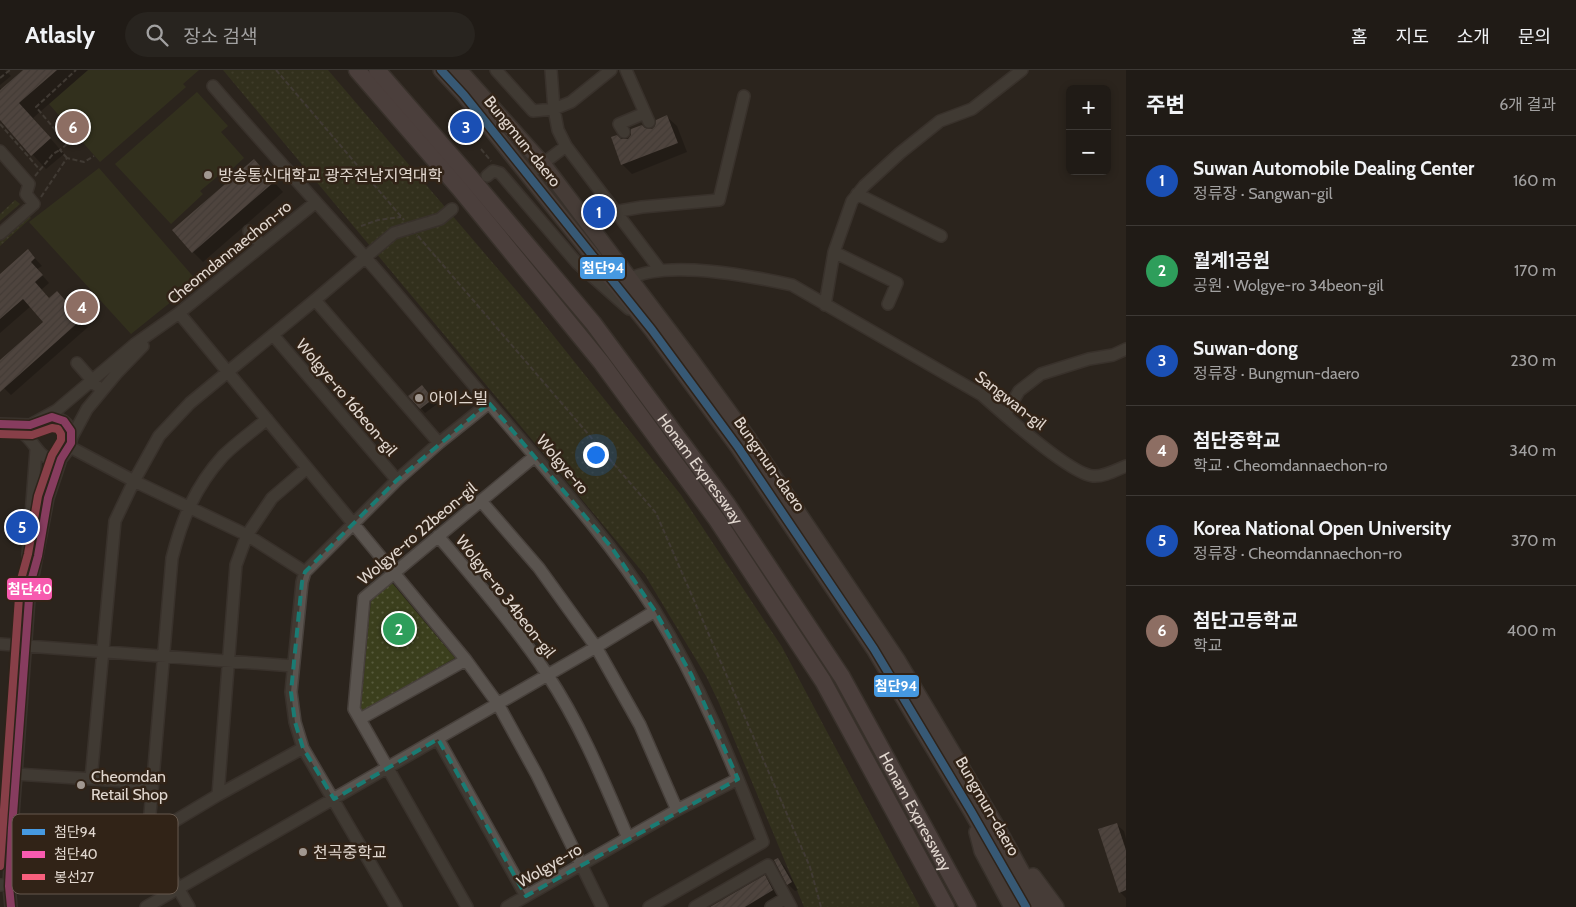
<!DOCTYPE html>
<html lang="ko">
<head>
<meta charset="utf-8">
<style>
  body { margin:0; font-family:Cabin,"Noto Sans KR",sans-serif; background:#28241f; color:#f1f3f6 }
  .controls { position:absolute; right:15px; top:15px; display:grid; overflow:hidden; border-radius:8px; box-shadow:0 2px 8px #0003 }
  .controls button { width:45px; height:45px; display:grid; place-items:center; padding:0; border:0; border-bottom:1px solid #3d3935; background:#201b16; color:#f1f3f6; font:25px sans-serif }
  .you { position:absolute; left:595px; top:384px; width:18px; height:18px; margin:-12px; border:4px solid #fff; border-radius:50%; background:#1a73e8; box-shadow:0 0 0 8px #1a73e833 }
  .badge { display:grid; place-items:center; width:32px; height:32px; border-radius:50%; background:#bca0f2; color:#fff; font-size:16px; font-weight:700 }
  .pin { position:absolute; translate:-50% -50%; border:2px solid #fff; box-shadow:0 1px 5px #0006 }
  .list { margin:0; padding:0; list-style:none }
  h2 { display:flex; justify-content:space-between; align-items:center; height:65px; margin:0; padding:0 20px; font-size:21px }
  h2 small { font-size:16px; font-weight:400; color:#a2a1a1 }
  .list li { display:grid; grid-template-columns:32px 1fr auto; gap:15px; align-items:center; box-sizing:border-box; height:90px; padding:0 20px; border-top:1px solid #3d3935 }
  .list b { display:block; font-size:19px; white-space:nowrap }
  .list p { margin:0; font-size:16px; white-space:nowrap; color:#a2a1a1 }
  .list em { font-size:16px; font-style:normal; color:#a2a1a1 }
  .icon { flex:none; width:28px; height:28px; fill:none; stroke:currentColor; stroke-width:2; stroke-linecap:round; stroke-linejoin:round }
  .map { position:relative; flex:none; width:1126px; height:837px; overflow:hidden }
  header { display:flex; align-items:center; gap:30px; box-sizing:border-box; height:70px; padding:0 25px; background:#201b16; border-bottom:1px solid #3d3935 }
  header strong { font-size:24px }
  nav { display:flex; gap:28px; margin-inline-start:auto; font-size:18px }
  .search { width:350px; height:45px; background:#28241f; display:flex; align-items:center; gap:12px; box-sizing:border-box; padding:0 18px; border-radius:28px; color:#a2a1a1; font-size:19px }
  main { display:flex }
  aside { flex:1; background:#201b16 }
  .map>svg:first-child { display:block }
</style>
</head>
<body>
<header>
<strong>Atlasly</strong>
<div class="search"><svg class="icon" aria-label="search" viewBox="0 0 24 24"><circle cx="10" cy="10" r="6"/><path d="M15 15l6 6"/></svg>장소 검색</div>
<nav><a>홈</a><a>지도</a><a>소개</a><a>문의</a></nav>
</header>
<main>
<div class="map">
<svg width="1126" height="837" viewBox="0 0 1126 837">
  <defs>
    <pattern id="grass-dots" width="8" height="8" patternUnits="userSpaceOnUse" patternTransform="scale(1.25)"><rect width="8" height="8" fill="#3b3f1d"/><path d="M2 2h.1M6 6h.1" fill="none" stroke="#575a3d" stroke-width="1.8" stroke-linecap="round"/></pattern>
    <pattern id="building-hatch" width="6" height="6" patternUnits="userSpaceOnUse" patternTransform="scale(1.25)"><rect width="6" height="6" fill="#796c67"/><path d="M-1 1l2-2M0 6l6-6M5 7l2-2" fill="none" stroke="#615855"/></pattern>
  </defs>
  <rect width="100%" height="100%" fill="#2b241d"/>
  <path fill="url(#grass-dots)" d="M 223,0 L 328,0 L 533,240 L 681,425 L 782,577 L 920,837 L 804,837 L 719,633 L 706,606 L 645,505 Z
    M 15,130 L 20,134 L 0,151 L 0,144 Z
    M 27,143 L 31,148 L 0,176 L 0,167 Z
    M 389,514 L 393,514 L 455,588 L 362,641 L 361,637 L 371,529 Z"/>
  <path fill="#3b3f1d" d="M 88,0 L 199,0 L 183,14 L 186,17 L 100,92 L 49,34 Z
    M 197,22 L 228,56 L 221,62 L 244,88 L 221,109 L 218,106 L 200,121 L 203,124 L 171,154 L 115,94 Z
    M 99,98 L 197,211 L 131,264 L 29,152 Z"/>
  <path fill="#0007" d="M 0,0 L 5,0 L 11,6 L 0,15 Z
    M 25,0 L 88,0 L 33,48 L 64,84 L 46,99 L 0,49 L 0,18 L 2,20 Z
    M 667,47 L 677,56 L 687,82 L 632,104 L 622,94 L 620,70 L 628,70 L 645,60 L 652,60 Z
    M 263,100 L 283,122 L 203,192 L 193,182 Z
    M 28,181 L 42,196 L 37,199 L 49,213 L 41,220 L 50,230 L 64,230 L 88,257 L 11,325 L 0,314 L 0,292 L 45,252 L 31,236 L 0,263 L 0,206 Z
    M 422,316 L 437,334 L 425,343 L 410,326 Z
    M 1116,754 L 1124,761 L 1126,769 L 1126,828 L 1120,822 Z
    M 778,790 L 785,797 L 798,820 L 795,821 L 788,814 Z
    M 765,807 L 779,821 L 787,835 L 784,837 L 712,837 Z"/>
  <path fill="url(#building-hatch)" d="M 23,0 L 57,0 L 19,33 L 51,68 L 31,86 L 0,50 L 0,20 Z
    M 667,45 L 678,73 L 621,95 L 611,67 L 617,65 L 621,69 L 628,69 L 631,65 L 631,59 L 642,55 L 645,58 L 652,59 L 655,56 L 656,50 Z
    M 254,89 L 274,112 L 192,183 L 172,160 Z
    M 28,179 L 35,188 L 31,192 L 43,205 L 35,212 L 49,228 L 57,221 L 82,249 L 0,322 L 0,290 L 43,252 L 23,229 L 0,249 L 0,204 Z
    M 422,315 L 433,329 L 420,339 L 408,326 Z
    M 1117,753 L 1126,780 L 1126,820 L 1119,823 L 1098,759 Z
    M 778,788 L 792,812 L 787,815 L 774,790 Z
    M 765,805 L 773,820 L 745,837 L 710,837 Z"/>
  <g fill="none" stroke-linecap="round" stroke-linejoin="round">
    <g stroke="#48413c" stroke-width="14">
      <path id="minor" d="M 496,0 L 533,41 L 554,39 L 558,60 L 566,76 L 660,200
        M 551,0 L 554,39 L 571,32 L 611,0
        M 626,0 L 649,52
        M 213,16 C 262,73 314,129 364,186 C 407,234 447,285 490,334 C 547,401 607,466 655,541 C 700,614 732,692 763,772 L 649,837
        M 624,62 L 619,54 L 645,43
        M 0,81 L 29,114 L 26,124 L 34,134 L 0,164
        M 528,105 L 566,76
        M 487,106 L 493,101 L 500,103 L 577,193 L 629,239
        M 857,124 L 941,166
        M 614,142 L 642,137 L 719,130 L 744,26
        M 249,161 L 262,175
        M 834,182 L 897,213 L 888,234
        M 629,209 C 667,189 751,206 792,215 L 982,325 C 1001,342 1070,404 1093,406 C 1104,407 1116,400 1126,396
        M 315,230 L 439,373
        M 825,235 L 834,182 L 852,131 L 864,116 L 900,83 L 940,51 L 972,39 L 1022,0
        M 179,243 L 466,590 L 498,634 L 537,705 L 602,837
        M 273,265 L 397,410
        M 77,293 L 97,316
        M 1005,345 L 1019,321 L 1041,304 L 1089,289 L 1113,285 L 1126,279
        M 45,348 C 60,346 70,352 72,367
        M 0,354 L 30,355 L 57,340 L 135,274 L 179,243 L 316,132
        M 6,357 C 12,359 20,361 25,365 C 39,377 41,397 64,383
        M 70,377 L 134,411 L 247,465 L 305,502
        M 481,431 L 539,498 L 596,577 L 640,655 L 677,740
        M 438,466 C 476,511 514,555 547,604 C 581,655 604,712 628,768
        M 33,506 L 48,428 L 61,389 L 69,379 L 72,367 L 87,339 L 116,304 L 143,276
        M 0,574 L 293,596
        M 360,649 L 466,590
        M 438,669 L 526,826
        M 16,704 L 153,713
        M 91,709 L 115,451 L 134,411 L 159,366 L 190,333 L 315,230 L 394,163 L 440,149 L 452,139
        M 218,725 L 236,495 L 247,465 L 272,428 L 307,398
        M 0,815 L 43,813 L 89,796 L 148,767 L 218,725 L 303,678
        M 11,837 L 9,816 L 12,758 L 30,515 L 28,485 L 36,380
        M 146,837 L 596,577 L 655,541
        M 189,837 L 148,767 L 172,488 C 182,449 195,417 223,386 C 236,373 253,361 267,349
        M 396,837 L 303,678 L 295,652 L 291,622 L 302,512 L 305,502 L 397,410 L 439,373 L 489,333
        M 467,837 L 354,639 L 364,528 L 535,386
        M 507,837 L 677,740 L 738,709
        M 695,837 L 768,795 L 791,837
        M 771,837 L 786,828"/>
    </g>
    <g stroke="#48413c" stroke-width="18">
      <path id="major" d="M 441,0 L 464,25 L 652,260 L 738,377 L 874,579 L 971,741 L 1026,837
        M 459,0 L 543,94 L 689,287 L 748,368 L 898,591 L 997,757 L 1041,837
        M 977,762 L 982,781 L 1012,837
        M 1033,806 L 1056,837"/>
    </g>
    <g stroke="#48413c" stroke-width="19">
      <g id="highway">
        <path d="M 357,0 L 459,118 L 601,292 L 717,450 L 823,611 L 946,837"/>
        <path id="s1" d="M 377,0 L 470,107 L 593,253 L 727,434 L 842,607 L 968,837"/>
      </g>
    </g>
    <path stroke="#5a544f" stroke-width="2" stroke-dasharray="5 2.5" stroke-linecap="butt" d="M 276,0 L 404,150
      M 0,8 L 10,0
      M 0,54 L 40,100
      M 481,79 L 491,91
      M 67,88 L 60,80 L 67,74 L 36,37 L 76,0
      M 35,106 L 53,84 L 60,80
      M 41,127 L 67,88 L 84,92 L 94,86
      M 361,156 L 378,150 L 401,147
      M 418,166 L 656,443 L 810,797 L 821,837"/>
    <use href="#minor" stroke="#5a544f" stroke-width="11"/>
    <use href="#major" stroke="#665a58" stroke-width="15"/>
    <use href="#highway" stroke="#725f62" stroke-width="16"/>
    <path stroke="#5a544f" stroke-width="2" stroke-dasharray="5 2.5" stroke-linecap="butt" d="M 407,153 L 417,165"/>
    <g stroke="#312317" stroke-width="11">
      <path id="bus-1" d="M 441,0 L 464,25 L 652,260 L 738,377 L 874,579 L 971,741 L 1026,837"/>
    </g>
    <g stroke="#312317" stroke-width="11">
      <path id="bus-2" d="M 0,354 L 30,355 L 52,347 L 64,351 L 71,361 L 71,373 L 61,389 L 48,428 L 38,486 L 30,515 L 12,758 L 9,816 L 11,837"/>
    </g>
    <g stroke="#312317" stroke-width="11">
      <path id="bus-3" d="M 0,364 L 32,365 L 52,358 L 58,359 L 61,364 L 61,370 L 52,385 L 38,426 L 28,484 L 20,513 L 0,796"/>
    </g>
    <use href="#bus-1" stroke="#4699e1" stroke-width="8"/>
    <use href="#bus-2" stroke="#f75aaf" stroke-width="8"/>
    <use href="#bus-3" stroke="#f8607d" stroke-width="8"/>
  </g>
  <path d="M0 0H1126V837H0ZM 489,333 L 612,478 L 655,541 L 691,604 L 738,709 L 526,826 L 438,669 L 334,729 L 303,678 L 295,652 L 291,622 L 302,512 L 305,502 L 397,410 Z" fill="#2b241d" fill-opacity=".55" fill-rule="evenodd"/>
  <path fill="none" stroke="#1a7b73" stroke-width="4" stroke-dasharray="10 6" stroke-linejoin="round" d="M 489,333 L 612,478 L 655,541 L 691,604 L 738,709 L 526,826 L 438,669 L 334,729 L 303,678 L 295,652 L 291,622 L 302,512 L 305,502 L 397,410 Z"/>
  <g fill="#a19891" stroke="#312317" stroke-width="2">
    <circle cx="208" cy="105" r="5"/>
    <circle cx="419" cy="328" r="5"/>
    <circle cx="81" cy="715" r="5"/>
    <circle cx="303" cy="782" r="5"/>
  </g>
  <g text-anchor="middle" stroke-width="5" stroke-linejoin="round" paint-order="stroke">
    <g font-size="16" fill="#e1d7cf" stroke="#312317">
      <text transform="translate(523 71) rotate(51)" y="6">Bungmun-daero</text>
      <text transform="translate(229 182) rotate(-39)" y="6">Cheomdannaechon-ro</text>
      <text transform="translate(347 327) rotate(50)" y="6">Wolgye-ro 16beon-gil</text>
      <text transform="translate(1011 330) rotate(38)" y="6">Sangwan-gil</text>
      <text transform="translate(563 394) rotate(50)" y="6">Wolgye-ro</text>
      <text transform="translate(770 394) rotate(55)" y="6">Bungmun-daero</text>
      <text dy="6" stroke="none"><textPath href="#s1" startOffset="514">Honam Expressway</textPath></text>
      <text transform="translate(417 463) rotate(-40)" y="6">Wolgye-ro 22beon-gil</text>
      <text transform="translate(506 526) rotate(52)" y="6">Wolgye-ro 34beon-gil</text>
      <text transform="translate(988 736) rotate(60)" y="6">Bungmun-daero</text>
      <text dy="6" stroke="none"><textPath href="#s1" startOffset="919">Honam Expressway</textPath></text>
      <text transform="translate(549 795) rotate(-30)" y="6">Wolgye-ro</text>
    </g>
    <g font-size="16" fill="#e1d7cf" stroke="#312317" text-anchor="start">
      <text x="218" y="111">방송통신대학교 광주전남지역대학</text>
      <text x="429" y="334">아이스빌</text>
      <text x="91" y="712">Cheomdan<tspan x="91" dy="18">Retail Shop</tspan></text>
      <text x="313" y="788">천곡중학교</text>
    </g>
  </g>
  <rect x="12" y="744" width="166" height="80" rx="8" fill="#312317" stroke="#66594e" stroke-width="1"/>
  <rect x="22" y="759" width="23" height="6" fill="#4699e1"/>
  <rect x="22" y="781" width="23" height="7" fill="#f75aaf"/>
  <rect x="22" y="804" width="23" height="6" fill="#f8607d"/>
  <g font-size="14" fill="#e1d7cf">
    <text x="54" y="767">첨단94</text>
    <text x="54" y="789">첨단40</text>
    <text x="54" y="812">봉선27</text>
  </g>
  <g stroke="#312317" stroke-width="2">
    <rect x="579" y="186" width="47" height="24" rx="5" fill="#4699e1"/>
    <rect x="6" y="507" width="47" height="24" rx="5" fill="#f75aaf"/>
    <rect x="873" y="604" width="47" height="24" rx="5" fill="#4699e1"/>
  </g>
  <g font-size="14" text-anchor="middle" font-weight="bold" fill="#fff">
    <text x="603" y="203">첨단94</text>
    <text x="30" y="524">첨단40</text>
    <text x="896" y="621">첨단94</text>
  </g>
</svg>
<div class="controls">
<button>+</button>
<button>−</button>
</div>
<div class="you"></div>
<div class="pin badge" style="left:599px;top:142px;background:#1a4fb4">1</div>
<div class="pin badge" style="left:399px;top:559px;background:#2e9e5b">2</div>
<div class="pin badge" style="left:466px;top:57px;background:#1a4fb4">3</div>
<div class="pin badge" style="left:82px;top:237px;background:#8d6e63">4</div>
<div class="pin badge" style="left:22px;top:457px;background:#1a4fb4">5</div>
<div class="pin badge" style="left:73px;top:57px;background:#8d6e63">6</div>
</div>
<aside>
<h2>주변<small>6개 결과</small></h2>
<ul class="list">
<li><span class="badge" style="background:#1a4fb4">1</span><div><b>Suwan Automobile Dealing Center</b><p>정류장 · Sangwan-gil</p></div><em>160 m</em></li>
<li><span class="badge" style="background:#2e9e5b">2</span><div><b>월계1공원</b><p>공원 · Wolgye-ro 34beon-gil</p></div><em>170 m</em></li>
<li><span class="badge" style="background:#1a4fb4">3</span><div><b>Suwan-dong</b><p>정류장 · Bungmun-daero</p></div><em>230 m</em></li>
<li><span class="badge" style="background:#8d6e63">4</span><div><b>첨단중학교</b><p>학교 · Cheomdannaechon-ro</p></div><em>340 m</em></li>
<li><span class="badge" style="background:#1a4fb4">5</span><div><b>Korea National Open University</b><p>정류장 · Cheomdannaechon-ro</p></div><em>370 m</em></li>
<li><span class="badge" style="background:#8d6e63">6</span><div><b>첨단고등학교</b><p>학교</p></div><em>400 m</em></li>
</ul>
</aside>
</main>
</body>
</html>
